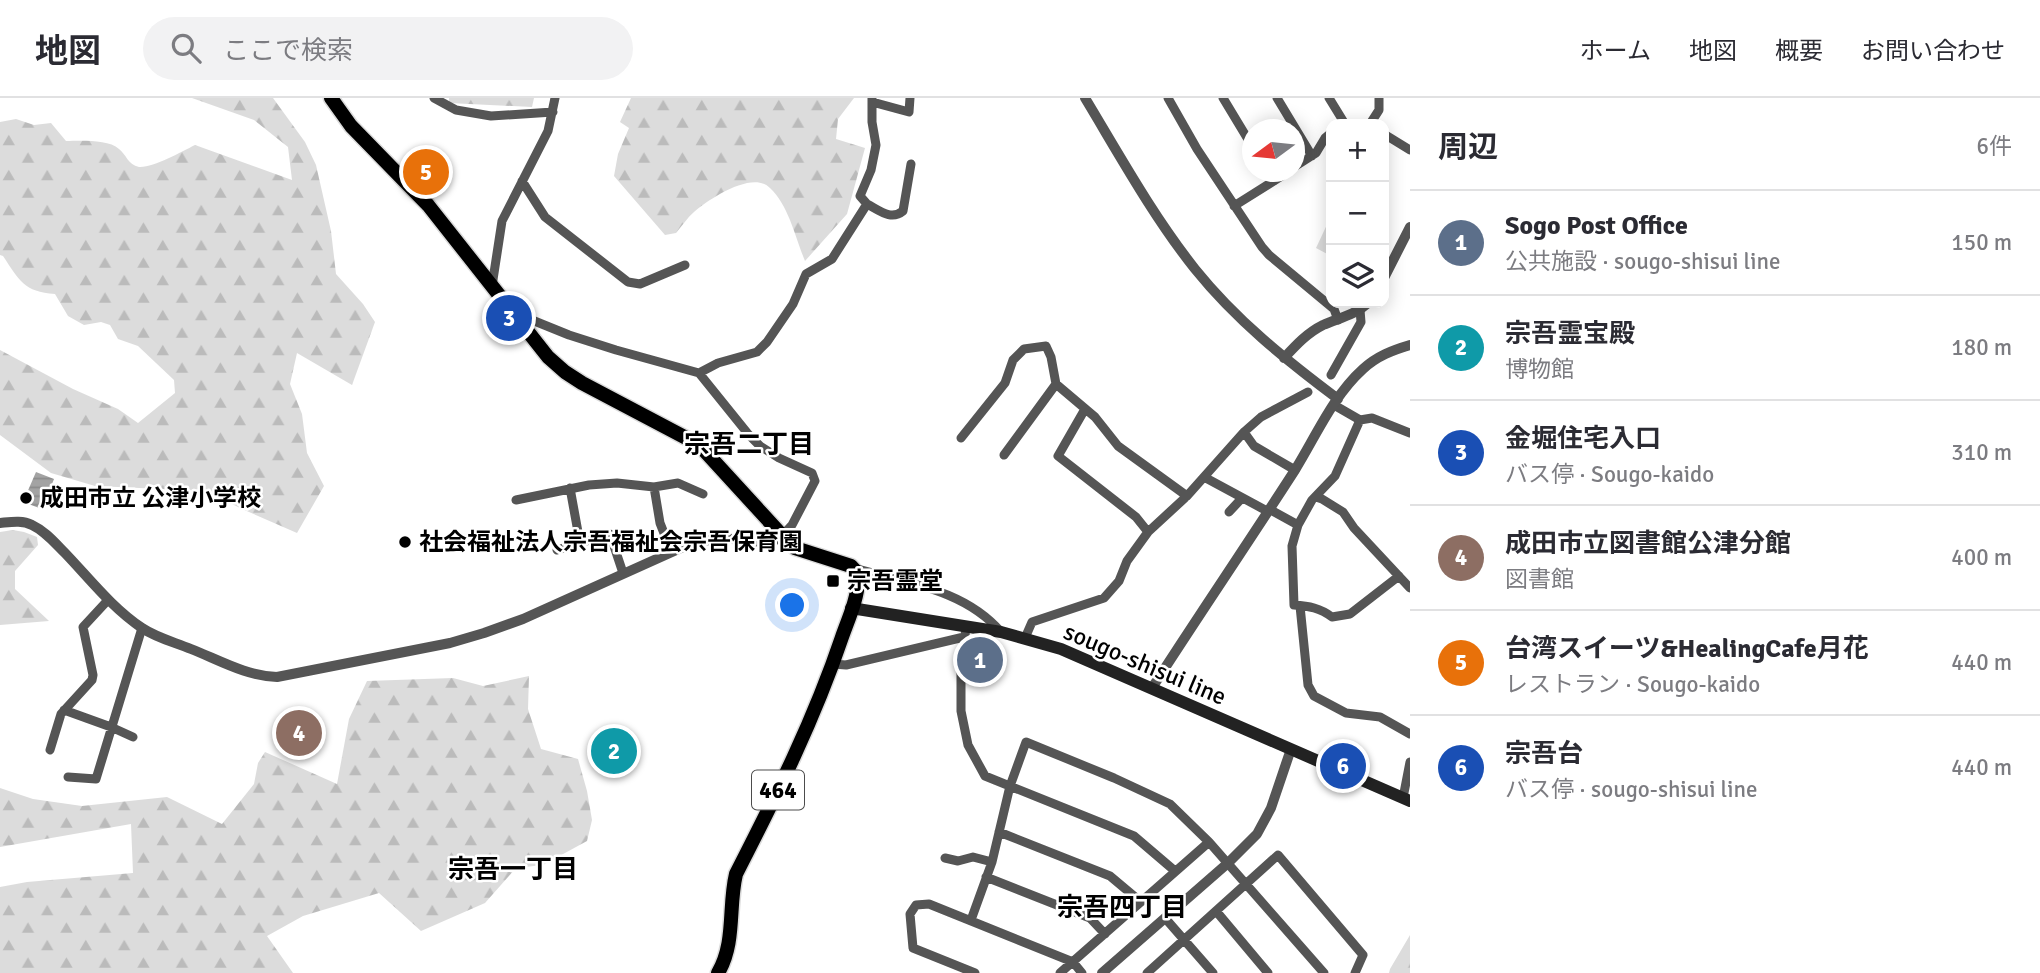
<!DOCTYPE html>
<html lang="ja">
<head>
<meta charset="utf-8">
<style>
  body { margin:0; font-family:Signika,"Noto Sans JP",sans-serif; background:#f2f2f3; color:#2b2b33 }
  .controls { position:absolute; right:21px; top:21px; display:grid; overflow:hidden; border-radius:14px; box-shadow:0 4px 18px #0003 }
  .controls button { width:63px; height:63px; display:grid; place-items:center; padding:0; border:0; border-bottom:2px solid #e1e1e2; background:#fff; color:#2b2b33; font:35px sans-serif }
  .compass { position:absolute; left:1242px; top:21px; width:63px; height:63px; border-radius:50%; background:#fff; box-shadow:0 4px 18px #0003; rotate:255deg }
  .you { position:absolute; left:793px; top:508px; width:24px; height:24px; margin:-18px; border:5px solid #fff; border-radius:50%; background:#1a73e8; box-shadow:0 0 0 10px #1a73e833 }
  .badge { display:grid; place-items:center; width:46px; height:46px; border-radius:50%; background:#000; color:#fff; font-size:23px; font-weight:700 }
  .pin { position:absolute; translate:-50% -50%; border:4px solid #fff; box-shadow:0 2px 7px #0006 }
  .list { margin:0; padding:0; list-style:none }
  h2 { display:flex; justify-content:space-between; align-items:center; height:91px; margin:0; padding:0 28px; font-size:30px }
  h2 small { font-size:23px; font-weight:400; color:#7c7c81 }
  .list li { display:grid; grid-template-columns:46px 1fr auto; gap:21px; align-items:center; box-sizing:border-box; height:105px; padding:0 28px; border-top:2px solid #e1e1e2 }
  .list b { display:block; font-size:26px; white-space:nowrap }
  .list p { margin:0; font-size:23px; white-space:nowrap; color:#7c7c81 }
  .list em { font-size:23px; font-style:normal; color:#7c7c81 }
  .icon { flex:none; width:38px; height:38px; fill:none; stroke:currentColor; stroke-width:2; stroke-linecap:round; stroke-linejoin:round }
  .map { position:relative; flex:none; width:1410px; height:875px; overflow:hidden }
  header { display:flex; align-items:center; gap:42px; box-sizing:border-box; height:98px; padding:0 35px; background:#fff; border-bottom:2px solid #e1e1e2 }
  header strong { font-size:33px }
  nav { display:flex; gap:38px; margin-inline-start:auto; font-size:24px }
  .search { width:490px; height:63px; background:#f2f2f3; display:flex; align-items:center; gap:18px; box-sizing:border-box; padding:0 24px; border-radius:38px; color:#7c7c81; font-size:26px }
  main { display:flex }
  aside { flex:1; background:#fff }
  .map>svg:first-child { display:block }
</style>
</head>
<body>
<header>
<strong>地図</strong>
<div class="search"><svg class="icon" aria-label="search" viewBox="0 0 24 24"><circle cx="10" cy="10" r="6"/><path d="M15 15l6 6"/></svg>ここで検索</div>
<nav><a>ホーム</a><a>地図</a><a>概要</a><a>お問い合わせ</a></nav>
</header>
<main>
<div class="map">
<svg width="1410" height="875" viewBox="0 0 1410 875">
  <defs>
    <pattern id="forest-firs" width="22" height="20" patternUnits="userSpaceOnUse" patternTransform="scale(1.75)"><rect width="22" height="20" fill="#dcdcdc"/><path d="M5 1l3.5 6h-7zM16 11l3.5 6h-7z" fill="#bbb"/></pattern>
    <pattern id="water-rules" width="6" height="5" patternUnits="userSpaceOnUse" patternTransform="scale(1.75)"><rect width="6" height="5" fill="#a3a3a3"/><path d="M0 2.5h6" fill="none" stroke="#8b8b8b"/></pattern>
  </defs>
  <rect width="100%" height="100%" fill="#fff"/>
  <path fill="#dcdcdc" d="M 1331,118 L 1331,158 L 1316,150 Z"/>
  <path fill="url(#forest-firs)" d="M 192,0 L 273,0 L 305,44 L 316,67 L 331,133 L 336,176 L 363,206 L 375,224 L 352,287 L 297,255 L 290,286 L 302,316 L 307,355 L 324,388 L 297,435 L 242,411 L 206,393 L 95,388 L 51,375 L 0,337 L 0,252 L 73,291 L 118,311 L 138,325 L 175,295 L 174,282 L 138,248 L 118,241 L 110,227 L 101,224 L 84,227 L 68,218 L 55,196 C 24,194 19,182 3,158 L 0,157 L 0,24 L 16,21 L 34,27 L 51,25 L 66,43 C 80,43 108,41 119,51 C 126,56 128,67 139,69 C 153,70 181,54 195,47 L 292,82 L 288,49 L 254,22 Z
    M 449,0 L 534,0 L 532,9 L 449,5 Z
    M 631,0 L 854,0 L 838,21 L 836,41 L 865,50 L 847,116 L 805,163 C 795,139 789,108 770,90 C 753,72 709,101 694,114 C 687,120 682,128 676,135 L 665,137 L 614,78 L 618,56 L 629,30 L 620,24 Z
    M 13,432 L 24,434 L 37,439 L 38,447 L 15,473 L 15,491 L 49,523 L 0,527 L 0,434 Z
    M 529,578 L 528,611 L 541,651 L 578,661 L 587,693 L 592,722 L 587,743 L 543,767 L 516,770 L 485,805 L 421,833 L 379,795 L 303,818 L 267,838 L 293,875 L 0,875 L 0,789 L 27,784 L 133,775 L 131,726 L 0,749 L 0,690 L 33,701 L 82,708 L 167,699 L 222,726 L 254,686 L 258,665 L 265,654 L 337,686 L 349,621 L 367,583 L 453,580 L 483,588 Z
    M 1410,837 L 1410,875 L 1389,875 L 1390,871 Z"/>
  <path fill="url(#water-rules)" d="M 36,374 L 54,381 L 42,411 L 23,404 Z"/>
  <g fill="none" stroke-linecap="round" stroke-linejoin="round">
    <g stroke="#dbdbdb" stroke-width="17">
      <path id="trunk" d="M 331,0 L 351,28 L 428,107 L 548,259 L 565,274 L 582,285 L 692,343 L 702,350 L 789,445 L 795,450 L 851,468 C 855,472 858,475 858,482 C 858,500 848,522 842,539 C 814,622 776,698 736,776 C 728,809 736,844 718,875"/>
    </g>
    <path stroke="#555" stroke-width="9" d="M 434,0 L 456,12 L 491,18 L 553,14
      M 1168,0 L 1197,51 L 1262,149 L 1269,157 L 1334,211 L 1338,222
      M 1223,0 L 1252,48
      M 1277,0 L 1312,58
      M 1329,0 L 1345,26
      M 872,4 L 909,14 L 910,0
      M 1370,26 L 1379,12 L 1379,0
      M 1384,36 L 1410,52
      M 1294,69 L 1316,55 L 1325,40 L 1331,35
      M 1268,74 L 1274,83
      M 522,83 L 545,119 L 628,184 L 640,186 L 685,167
      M 867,106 C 879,112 891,123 903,113 L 911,66
      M 1234,108 L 1288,74
      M 492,188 L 502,123 L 548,33 L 555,0
      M 520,223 L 527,220 L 569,237 L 616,252 L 699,275 L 749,337 L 760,348 L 779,360 L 812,375 L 815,383 L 792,427 L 781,439
      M 699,275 L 718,265 L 757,254 L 767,244 L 793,206 L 806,176 L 832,161 L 867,106 L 860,98 L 871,72 L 876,47 L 872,24 L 872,0
      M 1331,277 L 1361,224 L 1360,212
      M 1085,311 L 1058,358 L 1136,419 L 1148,434
      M 1360,322 L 1372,320 L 1410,335
      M 1244,334 L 1254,348 L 1295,372
      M 961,340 L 1005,285 L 1013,262 L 1024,251 L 1046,248 L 1051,259 L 1056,286 L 1095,319 L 1118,348 L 1187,398
      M 1004,357 L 1056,286
      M 1204,379 L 1267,413
      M 654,389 L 678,385 L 703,396
      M 570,390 L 580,445
      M 1316,399 L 1322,401 L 1343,414 L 1354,430 L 1410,490
      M 516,402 L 589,387 L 617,385 L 654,389 L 660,425 L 671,453
      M 1269,411 L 1298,427 L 1312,402 L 1335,378 L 1360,322 L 1334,307
      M 1229,414 L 1242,400
      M 1298,427 L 1292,448 L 1294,507 C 1309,508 1320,510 1332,519 L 1350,516 L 1399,478
      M 557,452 L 610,436 L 623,475
      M 851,469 C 904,485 963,490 1001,534
      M 1300,508 L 1308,587 L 1314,598 L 1346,615 L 1380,619 L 1410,636
      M 966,529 L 961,571 L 961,613 L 968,647 L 985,678 L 1134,738 L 1175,773
      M 1025,540 L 1032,524 L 1104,500 L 1119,483 L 1127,463 L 1148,434 L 1187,398 L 1244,334 L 1261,319 L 1308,294
      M 833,566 L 846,567 L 964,539
      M 64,612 L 111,629 L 133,639
      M 50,652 L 61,616 L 92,582 L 93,577 L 83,529 L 108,502
      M 68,679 L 96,681 L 142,530
      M 1403,700 L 1410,664
      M 999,734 L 1110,778 L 1141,804
      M 945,760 L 958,763 L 973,759 L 992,764
      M 986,779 L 1090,820 L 1105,836
      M 1216,813 L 1268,875
      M 1165,820 L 1213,875
      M 971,822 L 992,764 L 1010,688 L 1026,644 L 1114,680 L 1170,706 L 1209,744 L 1324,875
      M 975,875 L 913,850 L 910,816 L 916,807 L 929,806 L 1073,864 L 1082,875
      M 1060,875 L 1209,744
      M 1147,875 L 1278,757 L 1363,857 L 1355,875"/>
    <path stroke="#555" stroke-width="10" d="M 1085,0 C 1120,58 1153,118 1195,171 C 1236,222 1286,262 1338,301
      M 1384,180 L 1410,129
      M 1284,260 C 1296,247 1307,235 1323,227 C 1339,220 1355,217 1368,205
      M 0,425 C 11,424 22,422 32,427 C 45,433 55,445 65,455 C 89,480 112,510 142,530 C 157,540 174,544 191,551 C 219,562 246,578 277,579 L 450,545 L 484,535 L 523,521 L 692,445 L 722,440 L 763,444 L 775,442 L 781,439
      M 1152,590 C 1199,517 1248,445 1295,372 C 1316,338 1333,298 1363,271 C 1377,258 1393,252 1410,247
      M 1102,875 L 1228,765 L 1257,736 L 1271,710 L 1291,651"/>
    <path stroke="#222" stroke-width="12" d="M 851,510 L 1001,534 L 1061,551 L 1410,703"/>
    <use href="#trunk" stroke="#000" stroke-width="14"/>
  </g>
  <g fill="#000" stroke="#fff" stroke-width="2.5">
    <circle cx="26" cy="400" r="7"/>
    <circle cx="405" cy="444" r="7"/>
    <rect x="826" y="476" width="14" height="14" rx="3.5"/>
  </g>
  <g text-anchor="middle" stroke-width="5" stroke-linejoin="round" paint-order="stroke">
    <rect fill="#fff" stroke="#4c4c4c" stroke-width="2" x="752" y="672.5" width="52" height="39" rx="5"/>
    <g font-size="23" font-weight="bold" fill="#000">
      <text x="778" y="700">464</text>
    </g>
    <g font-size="24" font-weight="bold" fill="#000" stroke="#fff" text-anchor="start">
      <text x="40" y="408">成田市立 公津小学校</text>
      <text x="419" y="452">社会福祉法人宗吾福祉会宗吾保育園</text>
      <text x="847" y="491">宗吾霊堂</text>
    </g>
    <g font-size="24" fill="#000" stroke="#fff">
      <text transform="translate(1145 566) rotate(23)" y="8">sougo-shisui line</text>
    </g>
    <g font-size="26" font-weight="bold" fill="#000" stroke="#fff">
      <text x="749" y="355">宗吾二丁目</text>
      <text x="513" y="780">宗吾一丁目</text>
      <text x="1122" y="818">宗吾四丁目</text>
    </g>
  </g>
</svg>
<div class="controls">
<button>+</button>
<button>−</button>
<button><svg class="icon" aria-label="layers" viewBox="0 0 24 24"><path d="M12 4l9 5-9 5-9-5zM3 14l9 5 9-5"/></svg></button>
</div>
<svg class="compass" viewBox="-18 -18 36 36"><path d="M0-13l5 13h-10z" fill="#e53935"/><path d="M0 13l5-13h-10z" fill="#7c7c81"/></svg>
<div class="you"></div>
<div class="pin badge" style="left:980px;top:562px;background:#5c6f8a">1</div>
<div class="pin badge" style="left:614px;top:653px;background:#0f9aa8">2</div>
<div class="pin badge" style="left:509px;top:220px;background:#1a4fb4">3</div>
<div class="pin badge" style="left:299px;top:635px;background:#8d6e63">4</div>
<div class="pin badge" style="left:426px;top:74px;background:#e8710a">5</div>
<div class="pin badge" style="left:1343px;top:668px;background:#1a4fb4">6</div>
</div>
<aside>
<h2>周辺<small>6件</small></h2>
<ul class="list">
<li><span class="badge" style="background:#5c6f8a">1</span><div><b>Sogo Post Office</b><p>公共施設 · sougo-shisui line</p></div><em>150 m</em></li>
<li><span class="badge" style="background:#0f9aa8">2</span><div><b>宗吾霊宝殿</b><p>博物館</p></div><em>180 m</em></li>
<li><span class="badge" style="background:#1a4fb4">3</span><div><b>金堀住宅入口</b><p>バス停 · Sougo-kaido</p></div><em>310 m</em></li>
<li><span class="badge" style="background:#8d6e63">4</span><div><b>成田市立図書館公津分館</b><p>図書館</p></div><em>400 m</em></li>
<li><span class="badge" style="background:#e8710a">5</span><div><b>台湾スイーツ&amp;HealingCafe月花</b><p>レストラン · Sougo-kaido</p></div><em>440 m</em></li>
<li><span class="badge" style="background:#1a4fb4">6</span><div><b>宗吾台</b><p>バス停 · sougo-shisui line</p></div><em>440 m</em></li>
</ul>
</aside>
</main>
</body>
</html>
